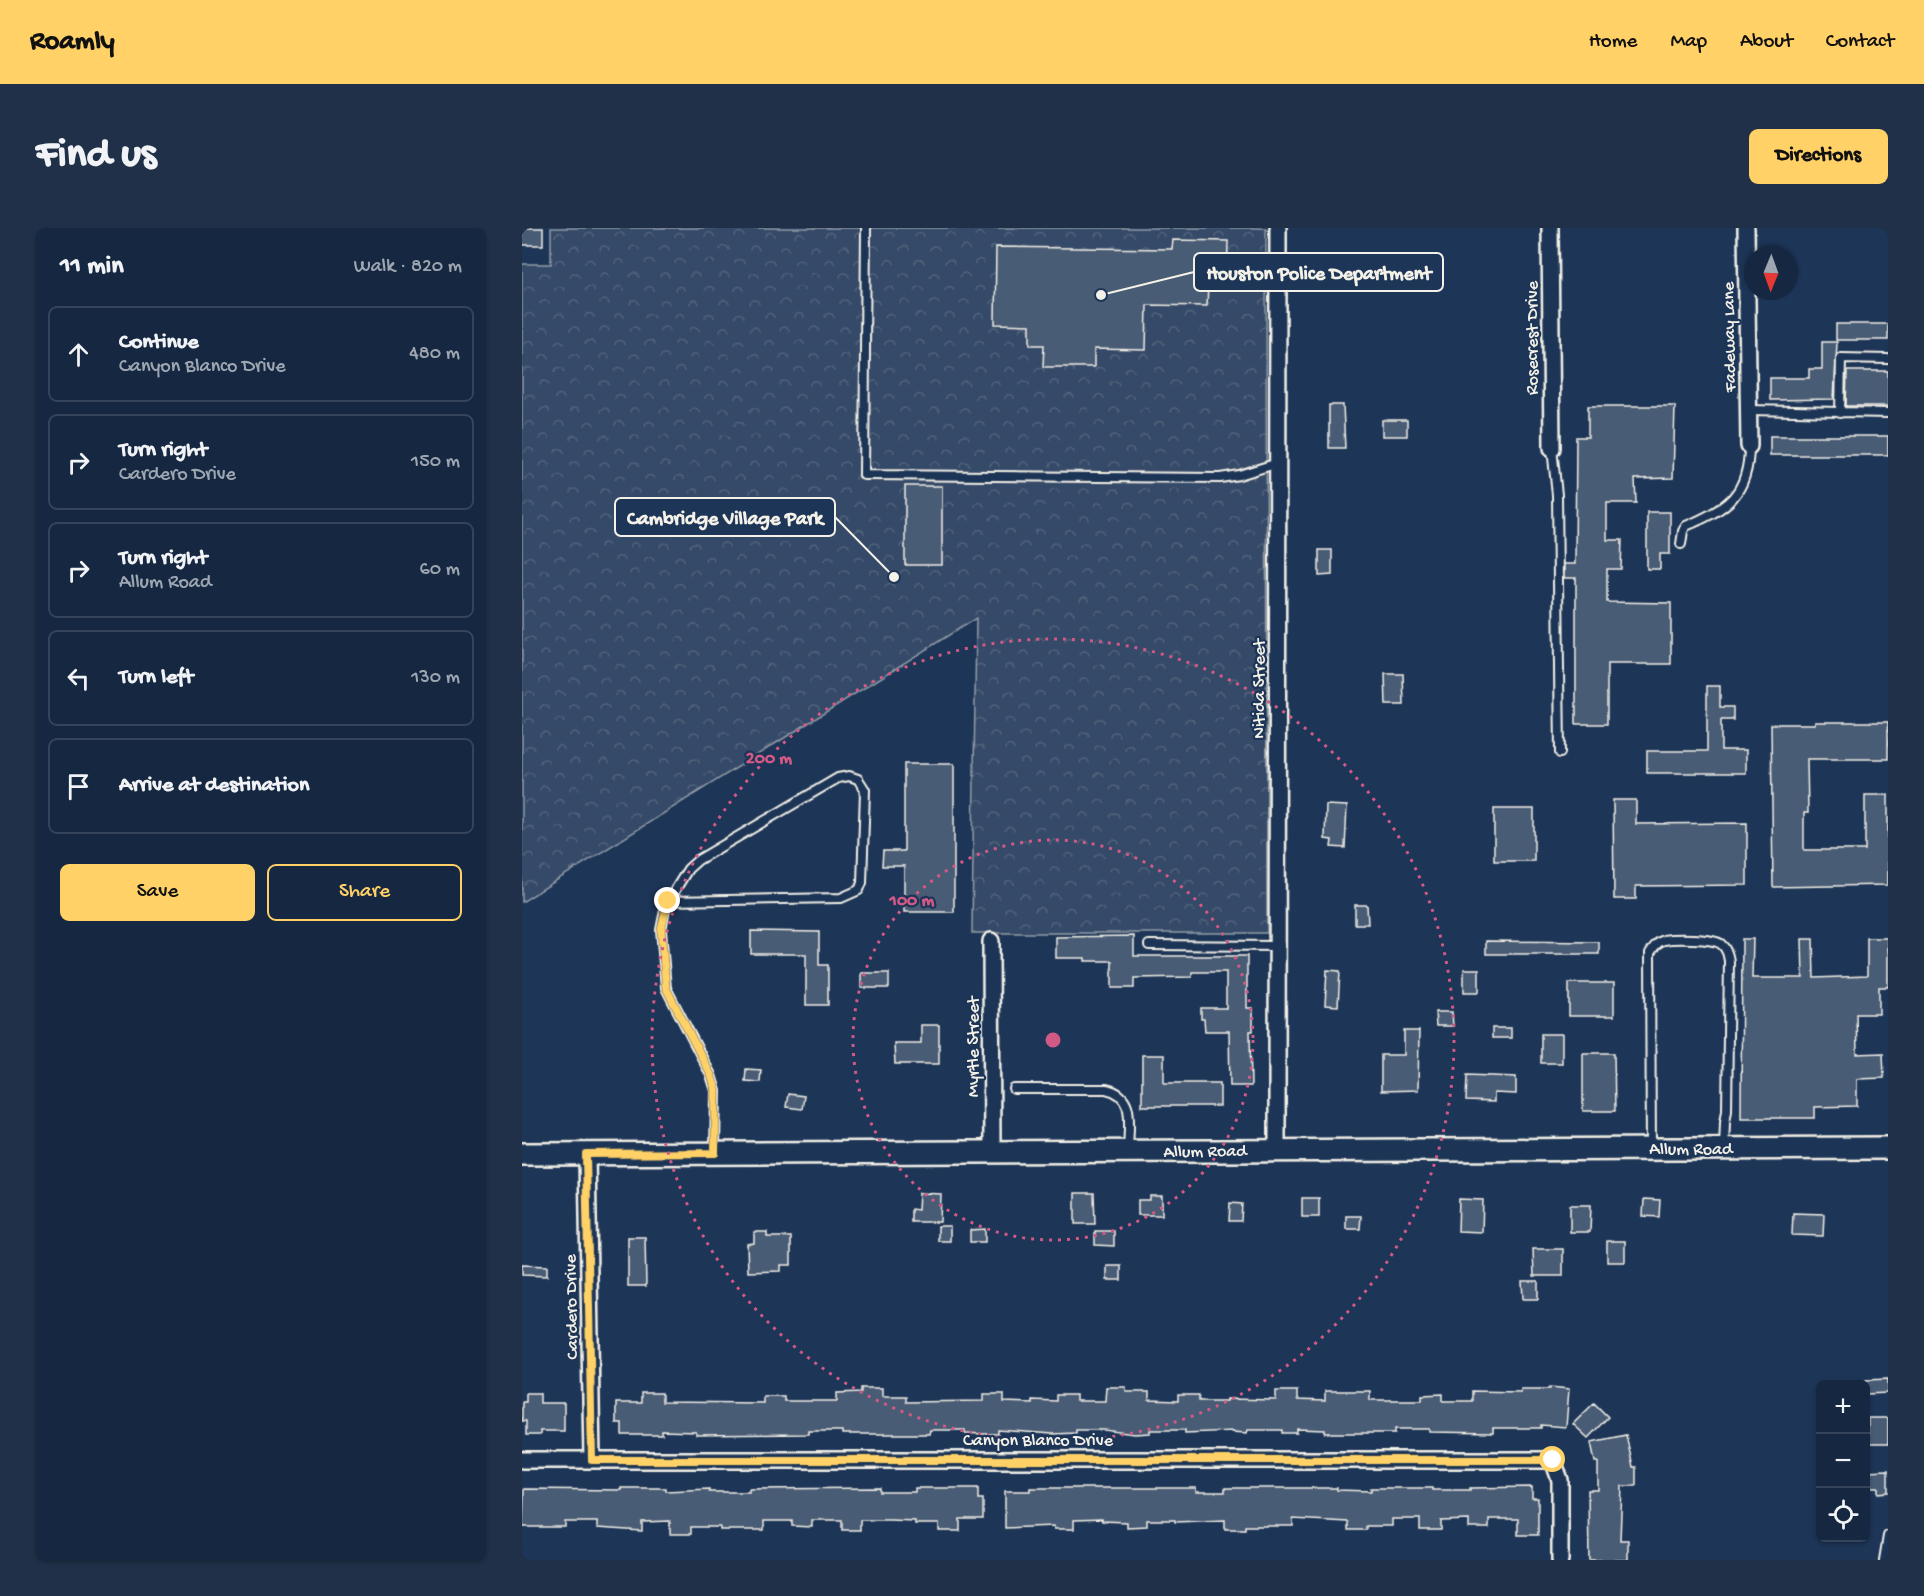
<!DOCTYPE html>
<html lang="en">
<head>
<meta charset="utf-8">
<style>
  body { margin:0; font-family:"Gochi Hand",sans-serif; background:#1f3048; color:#f1f3f6 }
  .controls { position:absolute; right:18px; bottom:18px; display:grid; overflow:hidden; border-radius:9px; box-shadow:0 2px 4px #0004 }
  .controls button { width:54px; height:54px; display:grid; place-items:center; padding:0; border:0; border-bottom:2px solid #35445a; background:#162841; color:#f1f3f6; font:30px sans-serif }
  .compass { position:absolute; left:1222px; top:18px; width:54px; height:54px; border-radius:50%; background:#162841; box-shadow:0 2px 4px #0004; rotate:181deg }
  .stop { position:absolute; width:18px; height:18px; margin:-14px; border:4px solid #ffd166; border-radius:50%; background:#fff }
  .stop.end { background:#ffd166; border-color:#fff; box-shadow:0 2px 6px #0008 }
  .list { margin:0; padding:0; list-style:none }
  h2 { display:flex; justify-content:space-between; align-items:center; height:78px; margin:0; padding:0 24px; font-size:26px }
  h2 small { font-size:20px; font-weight:400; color:#9ea6b1 }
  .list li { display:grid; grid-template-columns:39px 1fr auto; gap:18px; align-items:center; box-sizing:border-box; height:96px; margin:0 12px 12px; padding:0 12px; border:2px solid #35445a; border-radius:9px }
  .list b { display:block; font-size:22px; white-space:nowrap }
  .list p { margin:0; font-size:20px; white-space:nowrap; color:#9ea6b1 }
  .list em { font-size:20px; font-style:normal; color:#9ea6b1 }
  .actions { display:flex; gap:12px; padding:18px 24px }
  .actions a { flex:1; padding:14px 0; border:2px solid #ffd166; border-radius:9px; text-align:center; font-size:21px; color:#ffd166 }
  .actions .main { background:#ffd166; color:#111 }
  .icon { flex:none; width:33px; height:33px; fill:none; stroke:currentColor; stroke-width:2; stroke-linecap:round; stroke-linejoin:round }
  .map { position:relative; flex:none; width:1366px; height:1332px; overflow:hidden; border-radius:9px }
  header { display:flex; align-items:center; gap:36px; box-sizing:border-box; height:84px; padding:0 30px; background:#ffd166; color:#111 }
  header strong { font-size:28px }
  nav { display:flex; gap:33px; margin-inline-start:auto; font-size:21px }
  .intro { display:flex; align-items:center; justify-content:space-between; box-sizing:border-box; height:144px; padding:0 36px }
  h1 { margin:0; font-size:42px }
  .button { padding:15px 27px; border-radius:9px; background:#ffd166; color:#111; font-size:21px; font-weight:700 }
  main { display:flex; gap:36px; padding:0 36px }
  aside { flex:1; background:#162841; border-radius:9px; box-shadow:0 2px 4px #0004 }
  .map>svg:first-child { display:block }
</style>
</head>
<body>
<header>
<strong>Roamly</strong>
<nav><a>Home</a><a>Map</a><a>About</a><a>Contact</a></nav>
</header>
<div class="intro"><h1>Find us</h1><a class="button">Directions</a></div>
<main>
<aside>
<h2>11 min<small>Walk · 820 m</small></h2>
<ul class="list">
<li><svg class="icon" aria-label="ahead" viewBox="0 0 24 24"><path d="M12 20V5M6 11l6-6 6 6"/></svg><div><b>Continue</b><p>Canyon Blanco Drive</p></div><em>480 m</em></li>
<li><svg class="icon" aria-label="right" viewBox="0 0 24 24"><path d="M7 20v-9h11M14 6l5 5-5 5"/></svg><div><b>Turn right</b><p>Cardero Drive</p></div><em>150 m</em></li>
<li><svg class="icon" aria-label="right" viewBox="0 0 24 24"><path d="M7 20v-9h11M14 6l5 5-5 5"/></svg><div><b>Turn right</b><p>Allum Road</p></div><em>60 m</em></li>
<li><svg class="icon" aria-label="left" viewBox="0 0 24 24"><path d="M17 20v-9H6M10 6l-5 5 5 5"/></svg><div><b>Turn left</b></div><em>130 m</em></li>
<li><svg class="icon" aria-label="arrive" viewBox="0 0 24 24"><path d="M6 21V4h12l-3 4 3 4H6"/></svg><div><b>Arrive at destination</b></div></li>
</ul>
<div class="actions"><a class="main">Save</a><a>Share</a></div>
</aside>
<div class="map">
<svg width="1366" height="1332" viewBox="0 0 1366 1332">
  <defs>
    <pattern id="park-crowns" width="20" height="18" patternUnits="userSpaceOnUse" patternTransform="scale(1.5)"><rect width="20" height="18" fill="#354a67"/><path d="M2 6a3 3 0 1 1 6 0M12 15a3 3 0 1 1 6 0" fill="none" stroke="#53657d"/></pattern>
  </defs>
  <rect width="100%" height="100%" fill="#1d3557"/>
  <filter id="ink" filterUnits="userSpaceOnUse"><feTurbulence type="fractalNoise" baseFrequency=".0167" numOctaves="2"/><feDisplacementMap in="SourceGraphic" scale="12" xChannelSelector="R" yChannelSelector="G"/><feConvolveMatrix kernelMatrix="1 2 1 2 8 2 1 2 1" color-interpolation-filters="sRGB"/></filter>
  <g filter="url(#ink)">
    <path fill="url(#park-crowns)" stroke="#949ea8" stroke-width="1.5" d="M 29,0 L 744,0 L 745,705 L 450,705 L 454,390 L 0,674 L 0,36 L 29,36 Z"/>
    <path fill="#485b74" stroke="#f4f1e8" stroke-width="1.5" d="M 0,0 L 21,0 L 21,17 L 0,17 Z
      M 651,12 L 706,13 L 705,57 L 686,57 L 685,78 L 625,77 L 624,122 L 572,121 L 572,139 L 521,139 L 522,117 L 508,117 L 508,97 L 473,96 L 474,19 L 650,21 Z
      M 1314,96 L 1366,96 L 1366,112 L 1314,112 Z
      M 1300,114 L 1315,114 L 1312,171 L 1248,172 L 1248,150 L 1287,150 L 1287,141 L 1300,141 Z
      M 1325,143 L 1366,143 L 1366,178 L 1324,178 Z
      M 807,177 L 821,177 L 823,220 L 807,220 Z
      M 1066,178 L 1153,178 L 1151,250 L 1113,251 L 1114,275 L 1085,275 L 1085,312 L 1100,312 L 1099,341 L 1085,341 L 1085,374 L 1149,375 L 1149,436 L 1085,436 L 1085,496 L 1054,496 L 1054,350 L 1042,350 L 1042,336 L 1053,336 L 1054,209 L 1066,209 Z
      M 860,192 L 885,192 L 885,208 L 860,208 Z
      M 1248,208 L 1366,208 L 1366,227 L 1248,227 Z
      M 383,258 L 420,258 L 420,337 L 383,337 Z
      M 1125,284 L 1148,284 L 1148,326 L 1138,326 L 1138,341 L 1125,341 Z
      M 797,322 L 810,322 L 810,347 L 797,348 Z
      M 863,446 L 881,446 L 882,477 L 864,477 Z
      M 1185,458 L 1198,458 L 1198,479 L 1211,479 L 1211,492 L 1199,492 L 1199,522 L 1224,522 L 1224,545 L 1125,545 L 1125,523 L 1185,523 Z
      M 1293,494 L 1366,494 L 1366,531 L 1285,531 L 1286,585 L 1282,585 L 1282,622 L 1343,622 L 1343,567 L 1366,567 L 1366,657 L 1251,659 L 1249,496 L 1293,496 Z
      M 382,536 L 432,536 L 432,684 L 382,684 L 382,638 L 360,638 L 361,623 L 382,623 Z
      M 1091,572 L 1114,572 L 1114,596 L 1225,595 L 1225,657 L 1114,658 L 1114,671 L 1092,671 Z
      M 804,577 L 825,578 L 823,620 L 809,619 L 810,612 L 803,611 Z
      M 972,581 L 1012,581 L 1012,633 L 972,633 Z
      M 833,677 L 845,677 L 846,696 L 833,696 Z
      M 229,703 L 297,704 L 297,737 L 306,737 L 306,777 L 284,777 L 284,726 L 229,726 Z
      M 612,708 L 612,728 L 725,728 L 725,780 L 731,780 L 731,803 L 728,803 L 729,858 L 708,858 L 707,803 L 683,803 L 682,791 L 679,791 L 679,780 L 704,780 L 704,744 L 670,744 L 670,749 L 612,750 L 612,760 L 590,760 L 590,733 L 563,733 L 563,730 L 534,730 L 534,709 Z
      M 1345,710 L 1366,710 L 1366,759 L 1357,759 L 1357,786 L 1334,786 L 1335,826 L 1361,825 L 1362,850 L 1335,851 L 1335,878 L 1293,879 L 1293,890 L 1219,890 L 1220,711 L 1231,711 L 1230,750 L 1281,750 L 1280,711 L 1291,711 L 1292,750 L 1345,748 Z
      M 964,713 L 1077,714 L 1077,726 L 964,726 Z
      M 942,741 L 957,741 L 957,764 L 942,764 Z
      M 805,742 L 818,743 L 816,778 L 803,777 Z
      M 339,745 L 367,745 L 367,760 L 339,760 Z
      M 1047,755 L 1092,755 L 1092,788 L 1047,788 Z
      M 913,784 L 930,784 L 931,798 L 914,798 Z
      M 399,797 L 417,797 L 417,836 L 373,836 L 372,815 L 399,815 Z
      M 970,800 L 989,800 L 989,810 L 970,810 Z
      M 882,803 L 897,803 L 896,862 L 859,863 L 859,827 L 882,827 Z
      M 1019,806 L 1040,806 L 1040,835 L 1019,835 Z
      M 1061,825 L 1092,825 L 1093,883 L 1061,883 Z
      M 620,827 L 642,827 L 642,855 L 698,855 L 698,878 L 620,878 Z
      M 224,841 L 239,842 L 238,854 L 223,853 Z
      M 945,847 L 994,849 L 994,866 L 972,865 L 972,874 L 944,873 Z
      M 266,866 L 282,868 L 280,881 L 264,879 Z
      M 397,965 L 419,966 L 418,994 L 389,994 L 389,981 L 396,982 Z
      M 553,965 L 572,965 L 573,996 L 553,996 Z
      M 628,968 L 640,968 L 640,987 L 616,987 L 616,972 L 628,972 Z
      M 780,970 L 797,970 L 797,989 L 780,989 Z
      M 937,971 L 961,972 L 960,1004 L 936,1003 Z
      M 1122,971 L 1138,972 L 1137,989 L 1121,988 Z
      M 708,975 L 720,976 L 719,993 L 707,993 Z
      M 1048,977 L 1069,977 L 1068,1004 L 1048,1004 Z
      M 1271,985 L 1302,986 L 1301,1008 L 1270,1007 Z
      M 824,988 L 839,988 L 838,1001 L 824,1001 Z
      M 416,998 L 428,998 L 428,1013 L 416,1013 Z
      M 463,1001 L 463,1014 L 448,1014 L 448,1002 Z
      M 573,1003 L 592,1003 L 592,1018 L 573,1017 Z
      M 232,1004 L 245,1004 L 245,1009 L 269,1009 L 269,1037 L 259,1037 L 259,1043 L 226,1044 L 225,1016 L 232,1015 Z
      M 106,1009 L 123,1009 L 124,1058 L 106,1058 Z
      M 1085,1013 L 1103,1013 L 1103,1034 L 1085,1034 Z
      M 1011,1021 L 1041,1021 L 1041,1048 L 1012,1048 Z
      M 0,1037 L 25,1038 L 25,1048 L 0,1047 Z
      M 585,1038 L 599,1038 L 599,1052 L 585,1052 Z
      M 1000,1053 L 1016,1053 L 1016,1071 L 1001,1071 Z
      M 1366,1151 L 1366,1165 L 1344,1166 L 1344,1152 Z
      M 584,1159 L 604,1159 L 604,1164 L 627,1164 L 627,1172 L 656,1173 L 656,1167 L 677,1167 L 677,1173 L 705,1173 L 705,1171 L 754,1172 L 754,1163 L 775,1163 L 775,1172 L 803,1173 L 803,1163 L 848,1163 L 848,1172 L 900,1172 L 900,1167 L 921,1166 L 921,1173 L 950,1173 L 950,1163 L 999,1164 L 999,1161 L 1028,1161 L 1028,1159 L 1047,1161 L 1044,1199 L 1019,1197 L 1019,1200 L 971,1200 L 971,1205 L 907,1204 L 907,1201 L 873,1201 L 873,1205 L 803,1205 L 803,1202 L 775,1201 L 775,1205 L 760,1205 L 760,1202 L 726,1202 L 725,1205 L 710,1204 L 711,1203 L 663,1205 L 663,1202 L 628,1202 L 628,1205 L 613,1206 L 582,1202 L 554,1202 L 554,1205 L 530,1206 L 476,1202 L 476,1206 L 459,1206 L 443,1205 L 443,1202 L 408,1202 L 407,1206 L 320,1206 L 320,1203 L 286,1203 L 286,1206 L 174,1207 L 174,1204 L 140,1203 L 140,1207 L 100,1207 L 100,1195 L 94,1195 L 94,1175 L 119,1175 L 119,1165 L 140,1165 L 140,1174 L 241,1175 L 241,1168 L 262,1168 L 262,1173 L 315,1173 L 315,1165 L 339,1164 L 339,1160 L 360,1160 L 360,1168 L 384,1168 L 384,1174 L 462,1173 L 462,1166 L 482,1166 L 482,1174 L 510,1175 L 510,1172 L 534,1173 L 534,1167 L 554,1167 L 554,1173 L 583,1173 Z
      M 4,1165 L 18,1165 L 18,1175 L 42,1175 L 42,1203 L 18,1203 L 18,1207 L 4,1207 L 4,1193 L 0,1193 L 0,1174 L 4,1174 Z
      M 1072,1175 L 1086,1189 L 1066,1210 L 1051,1196 Z
      M 1346,1190 L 1366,1190 L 1366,1216 L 1346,1216 Z
      M 1104,1207 L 1111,1239 L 1114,1239 L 1114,1258 L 1100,1258 L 1098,1312 L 1106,1312 L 1106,1332 L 1067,1332 L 1066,1262 L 1076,1262 L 1076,1234 L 1073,1234 L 1069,1214 Z
      M 1366,1242 L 1366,1264 L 1356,1265 L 1356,1259 L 1344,1259 L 1344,1243 Z
      M 1010,1259 L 1010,1270 L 1016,1270 L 1016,1307 L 996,1307 L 996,1291 L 967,1291 L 967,1300 L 947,1300 L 947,1292 L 919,1293 L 919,1302 L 898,1302 L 898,1291 L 870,1291 L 870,1298 L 844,1298 L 844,1302 L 826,1302 L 826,1294 L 771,1291 L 771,1298 L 723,1298 L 723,1301 L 703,1301 L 703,1292 L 653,1294 L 653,1292 L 625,1292 L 625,1298 L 605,1299 L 605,1294 L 580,1293 L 580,1291 L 552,1292 L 552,1301 L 532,1301 L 532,1298 L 483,1300 L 483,1263 L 508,1263 L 508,1260 L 674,1260 L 674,1264 L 703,1264 L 703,1260 L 815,1260 L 815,1262 L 849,1263 L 849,1260 L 910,1260 L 910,1262 L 948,1262 L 948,1260 Z
      M 99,1260 L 144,1260 L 144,1263 L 187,1261 L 187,1264 L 227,1264 L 227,1261 L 358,1260 L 358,1264 L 393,1264 L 393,1260 L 456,1260 L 456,1271 L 461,1271 L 461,1291 L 438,1291 L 438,1303 L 417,1303 L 417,1296 L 393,1296 L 393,1293 L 368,1292 L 338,1292 L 338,1302 L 320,1302 L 320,1292 L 290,1292 L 290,1299 L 270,1298 L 270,1293 L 242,1293 L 242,1302 L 198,1302 L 198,1299 L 169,1299 L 169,1306 L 148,1306 L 148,1293 L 120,1294 L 120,1303 L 75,1300 L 75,1294 L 43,1294 L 43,1299 L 1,1299 L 2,1261 L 99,1262 Z"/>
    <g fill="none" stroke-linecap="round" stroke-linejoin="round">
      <g stroke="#f4f1e8" stroke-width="12">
        <path id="lane" d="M 344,0 L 342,247 L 698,250 L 717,247 L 756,235
          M 1226,182 L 1366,185
          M 1318,185 L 1319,130 L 1366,131
          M 1030,220 L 1035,267 L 1038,525
          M 1159,316 L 1161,303 L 1164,298 C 1205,281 1227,266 1227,218
          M 146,673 L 319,670 L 337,662 L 340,655 L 343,562 L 336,551 L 327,548 L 316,550 L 176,632 L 166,641 L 144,677 L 139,702 L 144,760 L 189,847 L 194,863 L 193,923
          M 627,717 L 756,718
          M 492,861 L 584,861 C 615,867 606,898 606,923
          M 1129,919 L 1128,725 C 1132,719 1135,714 1142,712 C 1152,710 1191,710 1199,716 C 1205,721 1206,727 1207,733 L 1205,882 L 1203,894 L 1202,919
          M 1362,1332 L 1366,1308"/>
      </g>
      <g stroke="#f4f1e8" stroke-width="20">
        <path id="street" d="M 1028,0 L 1030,220
          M 1224,0 L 1227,218
          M 469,713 L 470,924
          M 755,921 L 756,0
          M 65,926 L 70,1232
          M 0,1232 L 1031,1232 L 1038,1252 L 1038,1332"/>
      </g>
      <g stroke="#f4f1e8" stroke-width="26">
        <path id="secondary" d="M 0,926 L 1366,920"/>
      </g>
      <use href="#lane" stroke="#1d3557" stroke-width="8"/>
      <use href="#street" stroke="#1d3557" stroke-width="15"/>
      <use href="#secondary" stroke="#1d3557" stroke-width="21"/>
    </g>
  </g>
  <g fill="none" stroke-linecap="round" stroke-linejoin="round" filter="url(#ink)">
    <path stroke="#ffd166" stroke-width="8" d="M 146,673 L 139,702 L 144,760 L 189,847 L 194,862 L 193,925 L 64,926 L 70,1232 L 1031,1232"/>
  </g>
  <g fill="none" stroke="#d15985" stroke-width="3" stroke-dasharray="3 6">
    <circle cx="531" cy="812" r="200"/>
    <circle cx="531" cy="812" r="401"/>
  </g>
  <g text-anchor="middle" stroke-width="4.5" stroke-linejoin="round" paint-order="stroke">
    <g font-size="18" fill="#f4f1e8" stroke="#1d3557">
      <text transform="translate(1206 109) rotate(-91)" y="6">Fadeway Lane</text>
      <text transform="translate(1009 110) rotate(-90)" y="6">Rosecrest Drive</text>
      <text transform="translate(736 461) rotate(-90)" y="6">Nitida Street</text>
      <text transform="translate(450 819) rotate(-90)" y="6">Myrtle Street</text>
      <text x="1169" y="926">Allum Road</text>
      <text transform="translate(683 922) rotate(-1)" y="6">Allum Road</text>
      <text transform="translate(48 1079) rotate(-91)" y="6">Cardero Drive</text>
      <text x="516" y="1217">Canyon Blanco Drive</text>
    </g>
  </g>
  <circle cx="531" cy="812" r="9" fill="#d15985" stroke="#1d3557" stroke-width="3"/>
  <g font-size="18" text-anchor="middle" font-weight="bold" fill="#d15985" stroke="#1d3557" stroke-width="4.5" stroke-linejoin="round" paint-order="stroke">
    <text x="247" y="535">200 m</text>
    <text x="390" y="677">100 m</text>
  </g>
  <path fill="none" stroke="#f4f1e8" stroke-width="2" d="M579 67L672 44M372 349L313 289"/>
  <g fill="#f4f1e8" stroke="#1d3557" stroke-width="2">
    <circle cx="579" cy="67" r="6"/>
    <circle cx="372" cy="349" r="6"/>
  </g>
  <g fill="#1d3557" stroke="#f4f1e8" stroke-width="2">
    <rect x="672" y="25" width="249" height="38" rx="6"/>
    <rect x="93" y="270" width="220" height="38" rx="6"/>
  </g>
  <g font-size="20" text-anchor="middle" font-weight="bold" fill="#f4f1e8">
    <text x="797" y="51">Houston Police Department</text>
    <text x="203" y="296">Cambridge Village Park</text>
  </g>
</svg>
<div class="controls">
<button>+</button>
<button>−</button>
<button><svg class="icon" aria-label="locate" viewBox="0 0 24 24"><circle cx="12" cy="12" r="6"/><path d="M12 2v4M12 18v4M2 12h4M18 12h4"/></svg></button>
</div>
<svg class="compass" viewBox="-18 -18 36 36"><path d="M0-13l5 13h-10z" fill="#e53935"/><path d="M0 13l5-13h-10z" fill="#9ea6b1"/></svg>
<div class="stop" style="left:1031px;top:1232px"></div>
<div class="stop end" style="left:146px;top:673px"></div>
</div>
</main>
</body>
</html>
